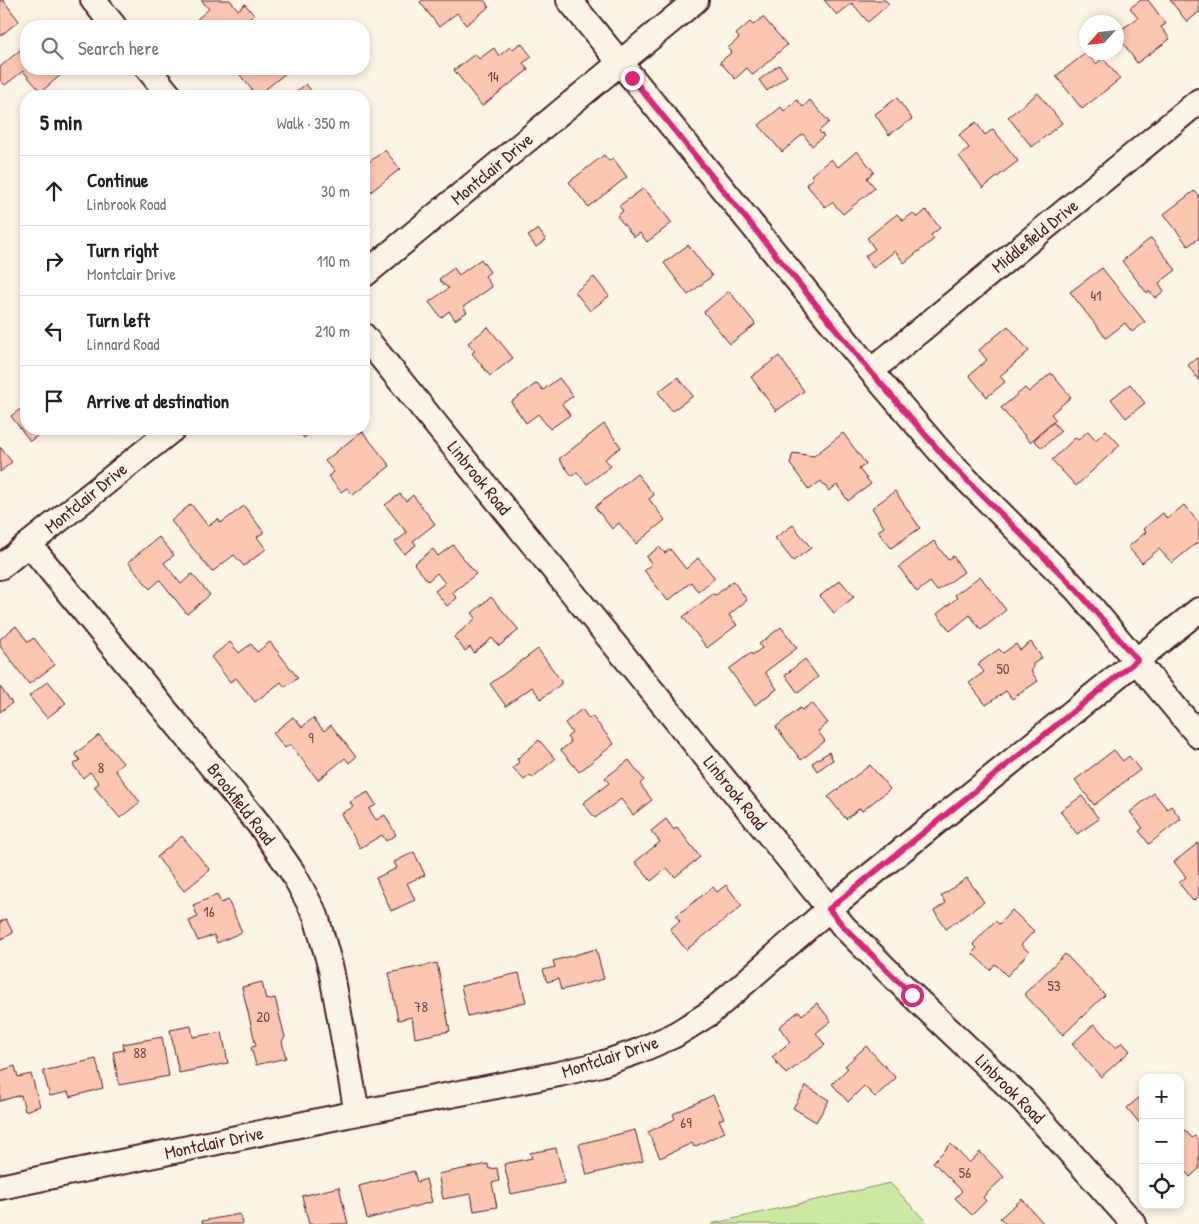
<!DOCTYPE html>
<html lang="en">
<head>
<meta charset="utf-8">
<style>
  body { margin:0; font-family:"Patrick Hand",sans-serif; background:#f2f2f2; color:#202124 }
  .controls { position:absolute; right:15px; bottom:15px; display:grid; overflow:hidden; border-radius:10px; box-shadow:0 2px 8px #0003 }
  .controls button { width:45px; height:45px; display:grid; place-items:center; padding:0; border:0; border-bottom:1px solid #e0e0e0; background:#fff; color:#202124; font:25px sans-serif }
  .compass { position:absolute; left:1079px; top:15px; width:45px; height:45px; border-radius:50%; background:#fff; box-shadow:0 2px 8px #0003; rotate:243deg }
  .stop { position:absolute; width:15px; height:15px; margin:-11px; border:4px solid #db2777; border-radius:50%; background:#fff }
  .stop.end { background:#db2777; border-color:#fff; box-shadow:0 1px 5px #0008 }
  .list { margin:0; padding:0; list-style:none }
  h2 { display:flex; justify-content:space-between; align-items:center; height:65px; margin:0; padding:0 20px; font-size:21px }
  h2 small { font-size:16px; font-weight:400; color:#757577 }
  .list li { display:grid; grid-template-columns:32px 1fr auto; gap:15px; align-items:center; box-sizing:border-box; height:70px; padding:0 20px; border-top:1px solid #e0e0e0 }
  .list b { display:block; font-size:19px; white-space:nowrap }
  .list p { margin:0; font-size:16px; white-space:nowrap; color:#757577 }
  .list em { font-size:16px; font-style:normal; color:#757577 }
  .icon { flex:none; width:28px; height:28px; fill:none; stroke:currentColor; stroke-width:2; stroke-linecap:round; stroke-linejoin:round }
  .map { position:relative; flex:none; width:1199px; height:1224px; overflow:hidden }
  .search { position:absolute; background:#fff; box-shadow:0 2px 8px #0003; left:20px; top:20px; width:350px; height:55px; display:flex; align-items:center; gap:12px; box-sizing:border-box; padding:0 18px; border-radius:20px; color:#757577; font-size:19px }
  .panel { position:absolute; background:#fff; box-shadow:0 2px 8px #0003; left:20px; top:90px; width:350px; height:345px; border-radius:20px }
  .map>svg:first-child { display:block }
</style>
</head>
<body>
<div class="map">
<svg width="1199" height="1224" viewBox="0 0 1199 1224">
  <rect width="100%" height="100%" fill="#fcf5e5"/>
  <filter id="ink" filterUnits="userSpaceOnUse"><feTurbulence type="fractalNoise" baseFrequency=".02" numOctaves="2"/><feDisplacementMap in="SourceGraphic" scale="10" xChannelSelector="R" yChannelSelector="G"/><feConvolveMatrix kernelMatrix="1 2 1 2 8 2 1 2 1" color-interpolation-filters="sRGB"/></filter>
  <g filter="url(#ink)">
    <path fill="#cbeba3" stroke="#8a8567" d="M 890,1183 L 928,1224 L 711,1224 Z"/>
    <path fill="#fdc6b0" stroke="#4a1f2b" d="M 0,0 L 3,0 L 19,21 L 0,36 Z
      M 201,0 L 230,0 L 238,10 L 245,4 L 254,15 L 241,26 L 200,26 L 195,21 L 209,9 Z
      M 422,0 L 484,0 L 489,7 L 466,25 L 457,13 L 439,27 L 420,2 Z
      M 824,0 L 885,0 L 889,4 L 868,22 L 852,3 L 837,15 Z
      M 1141,0 L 1148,0 L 1166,24 L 1161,27 L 1170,39 L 1137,63 L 1116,33 L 1138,18 L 1130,8 Z
      M 1170,0 L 1199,0 L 1199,12 L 1187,22 Z
      M 763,17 L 787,45 L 753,75 L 747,68 L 735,79 L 720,62 L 732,52 L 728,48 L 739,38 L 736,34 L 750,22 L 753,25 Z
      M 521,43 L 532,57 L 523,63 L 528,70 L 482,106 L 454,70 L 475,54 L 479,59 L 494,48 L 499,56 L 510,47 L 513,49 Z
      M 26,45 L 26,69 L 60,69 L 63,73 L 41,92 L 23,71 L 5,85 L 0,80 L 0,67 Z
      M 1086,53 L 1096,64 L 1103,58 L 1120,79 L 1082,109 L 1056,76 Z
      M 779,65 L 787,76 L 767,91 L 759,80 Z
      M 235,69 L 291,69 L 257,96 Z
      M 306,84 L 315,96 L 291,96 Z
      M 1038,93 L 1062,123 L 1032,147 L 1008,117 Z
      M 897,98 L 912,119 L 889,135 L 875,114 Z
      M 797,100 L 803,107 L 810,100 L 829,122 L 819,131 L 824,136 L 812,146 L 803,134 L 782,152 L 759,125 L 781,107 L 784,111 Z
      M 976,122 L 985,135 L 993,129 L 1018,161 L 983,188 L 959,156 L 969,148 L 959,135 Z
      M 385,150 L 400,169 L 364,197 L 364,160 L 365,158 L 368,163 Z
      M 857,151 L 874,172 L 867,178 L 875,188 L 843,214 L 832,202 L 825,207 L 806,184 L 813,178 L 811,175 L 831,159 L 838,167 Z
      M 604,155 L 609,161 L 613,158 L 627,177 L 588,207 L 569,182 Z
      M 644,188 L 672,223 L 647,242 L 640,233 L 634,237 L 617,216 L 623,211 L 619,206 Z
      M 1194,191 L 1199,195 L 1199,238 L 1188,246 L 1164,214 Z
      M 926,210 L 940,228 L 931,235 L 934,239 L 904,263 L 895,251 L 873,268 L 865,256 L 875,249 L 867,238 L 897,214 L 903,221 L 913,213 L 917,218 Z
      M 538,229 L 546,240 L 536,247 L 528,236 Z
      M 1151,238 L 1176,270 L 1159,283 L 1164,291 L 1155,298 L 1150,292 L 1146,292 L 1122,261 Z
      M 688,245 L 712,276 L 688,295 L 664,263 Z
      M 481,259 L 490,272 L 485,276 L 492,287 L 463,307 L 467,312 L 455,320 L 449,311 L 441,318 L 429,302 L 449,288 L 444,285 L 439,279 L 454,268 L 459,275 Z
      M 1102,268 L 1145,322 L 1132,332 L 1125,323 L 1106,338 L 1070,292 Z
      M 594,277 L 609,296 L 590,311 L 575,292 Z
      M 729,291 L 754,322 L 755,325 L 730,344 L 704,312 Z
      M 1008,326 L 1029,351 L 1000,376 L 1005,382 L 987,397 L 969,375 L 987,360 L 979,350 Z
      M 488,327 L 513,358 L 490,376 L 472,353 L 475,351 L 468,343 Z
      M 779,356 L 804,391 L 776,411 L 751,377 Z
      M 1199,357 L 1199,381 L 1188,365 Z
      M 1051,373 L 1071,397 L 1051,414 L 1056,420 L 1030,442 L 1001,408 L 1025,388 L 1029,392 Z
      M 678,377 L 693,396 L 672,411 L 658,392 Z
      M 559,378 L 573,396 L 562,404 L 570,415 L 550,429 L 538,414 L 526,423 L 511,402 L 537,383 L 543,390 Z
      M 1130,384 L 1145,403 L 1126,418 L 1111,399 Z
      M 26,405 L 26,429 L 47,429 L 30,441 L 11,416 Z
      M 1053,422 L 1061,431 L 1042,448 L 1034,440 Z
      M 604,424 L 621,447 L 605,459 L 611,466 L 587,484 L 577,472 L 572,476 L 559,459 Z
      M 297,429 L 316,429 L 304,438 Z
      M 1106,430 L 1120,445 L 1076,486 L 1052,460 L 1075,438 L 1078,440 L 1088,431 L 1096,440 Z
      M 362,431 L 390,466 L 353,495 L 347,488 L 341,492 L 328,476 L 334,472 L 325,461 Z
      M 843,433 L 866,464 L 859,469 L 871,484 L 848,501 L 837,485 L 829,491 L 821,481 L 809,490 L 790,464 L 793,453 L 814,456 Z
      M 0,447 L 12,462 L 0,472 Z
      M 637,474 L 654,495 L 649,499 L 665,520 L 636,544 L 619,523 L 612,529 L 595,507 Z
      M 895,491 L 920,528 L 891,548 L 878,531 L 884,527 L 872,508 Z
      M 400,494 L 406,501 L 413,495 L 435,524 L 413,541 L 416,545 L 404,554 L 395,542 L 407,533 L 385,505 Z
      M 191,504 L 208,526 L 218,519 L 221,523 L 244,506 L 263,531 L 263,533 L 257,537 L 266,549 L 244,566 L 234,555 L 212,572 L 171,521 Z
      M 1184,505 L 1199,523 L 1199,541 L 1172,563 L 1159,549 L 1142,563 L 1128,547 L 1146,532 L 1143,529 L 1163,513 L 1167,519 Z
      M 793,525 L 811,548 L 793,561 L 775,538 Z
      M 159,537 L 174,555 L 164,563 L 181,584 L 192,574 L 210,595 L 187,614 L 160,580 L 150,589 L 128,562 Z
      M 934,541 L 948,560 L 953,556 L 964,572 L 937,591 L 930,582 L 917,592 L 899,567 Z
      M 453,545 L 476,574 L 452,593 L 457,598 L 447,606 L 435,591 L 445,583 L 437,573 L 428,581 L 414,564 L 433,549 L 438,556 Z
      M 659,547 L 665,553 L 670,549 L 686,569 L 698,558 L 715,578 L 698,592 L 691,582 L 668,601 L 644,570 L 652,564 L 646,557 Z
      M 980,576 L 1006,610 L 981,630 L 970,615 L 950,631 L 937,614 L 957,598 L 955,595 Z
      M 840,580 L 854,597 L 834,613 L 820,596 Z
      M 733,581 L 747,600 L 729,615 L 737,625 L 707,648 L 683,617 L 713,594 L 716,595 Z
      M 491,597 L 519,630 L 499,646 L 492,638 L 474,653 L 470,647 L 465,651 L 454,637 L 476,618 L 472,613 Z
      M 16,626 L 28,642 L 34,638 L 55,665 L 29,684 L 0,646 L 0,639 Z
      M 781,627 L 797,648 L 765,672 L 777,689 L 755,705 L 729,669 L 751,653 L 752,655 L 762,648 L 759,644 Z
      M 230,642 L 239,653 L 251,644 L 257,652 L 270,642 L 298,678 L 285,687 L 281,682 L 255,702 L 236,678 L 230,682 L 211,657 Z
      M 1031,642 L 1042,658 L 1033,664 L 1033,669 L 1031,671 L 1038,681 L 1012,699 L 1006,691 L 986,705 L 969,683 L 984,672 L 978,664 L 999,649 L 1003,653 L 1016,644 L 1020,650 Z
      M 538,649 L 561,681 L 561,684 L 541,699 L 532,687 L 506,706 L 490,684 Z
      M 805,659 L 818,677 L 798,693 L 785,675 Z
      M 48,681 L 66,703 L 47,718 L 29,696 Z
      M 0,687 L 12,703 L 0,712 Z
      M 812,703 L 828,723 L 818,731 L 825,741 L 801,760 L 776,727 L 800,708 L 802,710 Z
      M 582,709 L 589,719 L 592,716 L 614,744 L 579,772 L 561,750 L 571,742 L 567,737 L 572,733 L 565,723 Z
      M 293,717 L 302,727 L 313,718 L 324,731 L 331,725 L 356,757 L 349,763 L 345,758 L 318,780 L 290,744 L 285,748 L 273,733 Z
      M 99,735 L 123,763 L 115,770 L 140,802 L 120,818 L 94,787 L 99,783 L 90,772 L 83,778 L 73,765 L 80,760 L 75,754 Z
      M 539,740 L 555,759 L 532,778 L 530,775 L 524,780 L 513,768 L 519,762 L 517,759 Z
      M 1114,750 L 1123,761 L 1129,756 L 1140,770 L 1094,805 L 1075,780 Z
      M 829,752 L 833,760 L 817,771 L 812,763 Z
      M 629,760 L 644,780 L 640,784 L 652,800 L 633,815 L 621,799 L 595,818 L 583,803 L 609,783 L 605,778 Z
      M 870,765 L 890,789 L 862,811 L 860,808 L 846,819 L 828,797 Z
      M 368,792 L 376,805 L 369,809 L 376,820 L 385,815 L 396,835 L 386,841 L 382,835 L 360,848 L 341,814 L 353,807 L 350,802 Z
      M 1154,793 L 1167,809 L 1171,806 L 1181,819 L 1149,844 L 1139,831 L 1143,828 L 1130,812 Z
      M 1082,796 L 1099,819 L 1077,834 L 1060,811 Z
      M 666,819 L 674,830 L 677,827 L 700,857 L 675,877 L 667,868 L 651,881 L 635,862 L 660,842 L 651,831 Z
      M 182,836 L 210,870 L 184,891 L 157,857 Z
      M 1198,843 L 1199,896 L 1193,901 L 1179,883 L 1186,877 L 1174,862 Z
      M 414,852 L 425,875 L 407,883 L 415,900 L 391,911 L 376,878 L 397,868 L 394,862 Z
      M 967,878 L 984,902 L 946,929 L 934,911 L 946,903 L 941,896 Z
      M 726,885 L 742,906 L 686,950 L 670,929 L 680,921 L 676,916 L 713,887 L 717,892 Z
      M 217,895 L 221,903 L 228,900 L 242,932 L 217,943 L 214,935 L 198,941 L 189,921 L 198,917 L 193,905 Z
      M 1012,910 L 1034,931 L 1021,945 L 1029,952 L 1007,976 L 995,964 L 990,970 L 972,953 L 977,948 L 973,944 L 995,921 L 999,924 Z
      M 6,919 L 13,933 L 1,939 L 0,922 Z
      M 596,949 L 604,979 L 561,990 L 558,979 L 547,982 L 543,970 L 555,967 L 553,961 Z
      M 1065,954 L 1105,995 L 1063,1035 L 1024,994 Z
      M 437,963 L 450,1031 L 415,1038 L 412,1017 L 398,1020 L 389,973 Z
      M 519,973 L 526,1002 L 468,1016 L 461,986 Z
      M 262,982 L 266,1000 L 275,998 L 285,1037 L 282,1041 L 286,1058 L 256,1065 L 251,1047 L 256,1046 L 242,987 Z
      M 817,1003 L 831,1021 L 816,1033 L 825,1045 L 786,1074 L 772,1057 L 790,1042 L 779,1027 L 799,1011 L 802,1015 Z
      M 1094,1024 L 1116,1048 L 1122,1042 L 1130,1051 L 1101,1077 L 1072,1044 Z
      M 191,1026 L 193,1037 L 222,1032 L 228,1063 L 179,1073 L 170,1030 Z
      M 162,1037 L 169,1076 L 119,1085 L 113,1052 L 124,1050 L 123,1044 Z
      M 866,1046 L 896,1078 L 875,1097 L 864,1086 L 848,1102 L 832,1084 L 848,1068 L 845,1066 Z
      M 96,1059 L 103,1088 L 70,1097 L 68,1092 L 50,1096 L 43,1071 Z
      M 15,1066 L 18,1077 L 31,1074 L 40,1106 L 25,1111 L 21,1095 L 0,1101 L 0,1071 Z
      M 806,1086 L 829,1100 L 816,1122 L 793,1108 Z
      M 1143,1094 L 1143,1127 L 1127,1108 Z
      M 713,1095 L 724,1118 L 719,1120 L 725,1132 L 694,1147 L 692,1143 L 660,1158 L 648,1132 L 675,1119 L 673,1114 Z
      M 635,1130 L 643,1161 L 587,1175 L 579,1144 Z
      M 1185,1130 L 1192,1138 L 1195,1136 L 1199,1141 L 1199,1169 L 1190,1177 L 1180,1165 L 1180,1134 Z
      M 951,1144 L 969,1163 L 980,1152 L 1004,1177 L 983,1197 L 986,1201 L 972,1215 L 955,1198 L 962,1191 L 933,1162 Z
      M 556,1148 L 565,1183 L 511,1194 L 504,1164 L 532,1158 L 530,1153 Z
      M 488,1164 L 489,1169 L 497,1168 L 499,1181 L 492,1183 L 497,1207 L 474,1211 L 471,1194 L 443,1199 L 438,1174 Z
      M 414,1171 L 417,1182 L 426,1179 L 432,1202 L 367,1219 L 359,1186 Z
      M 339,1187 L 348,1224 L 309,1224 L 302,1196 Z
      M 1022,1199 L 1044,1224 L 1004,1224 L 1005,1223 L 1000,1218 Z
      M 240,1214 L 242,1224 L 203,1224 L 202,1221 Z"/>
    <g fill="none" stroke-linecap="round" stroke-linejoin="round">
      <g stroke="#4a1f2b" stroke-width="28">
        <path id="minor" d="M 93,0 L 114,26
          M 569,0 L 871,371 L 949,462 L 1077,590 L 1199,736
          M 148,69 L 170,96
          M 364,275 L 696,0
          M 364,336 L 844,927 L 912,995 L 1023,1100 L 1134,1224
          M 871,371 L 1199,101
          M 29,544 L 262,828 L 293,873 L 316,916 L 331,969 L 357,1113
          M 0,567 L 173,429
          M 0,1187 L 357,1113 L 559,1074 L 601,1064 L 636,1052 L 673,1036 L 710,1013 L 829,909 L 1199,610"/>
      </g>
      <use href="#minor" stroke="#fcf5e5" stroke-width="24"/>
    </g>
  </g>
  <g fill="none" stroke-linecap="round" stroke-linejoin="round" filter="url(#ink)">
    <path stroke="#db2777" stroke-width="6" d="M 632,78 L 870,371 L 949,462 L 1077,590 L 1137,660 L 829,909 L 844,927 L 912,995"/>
  </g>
  <g text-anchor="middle" stroke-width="4" stroke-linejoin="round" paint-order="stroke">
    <g font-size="15" fill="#77494c">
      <text x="493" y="82">14</text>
      <text x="1096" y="301">41</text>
      <text x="1003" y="674">50</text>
      <text x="311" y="743">9</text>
      <text x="101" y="773">8</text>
      <text x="209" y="917">16</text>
      <text x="1054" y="991">53</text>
      <text x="421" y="1012">78</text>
      <text x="263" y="1022">20</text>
      <text x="140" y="1058">88</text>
      <text x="686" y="1128">69</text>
      <text x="965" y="1178">56</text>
    </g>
    <g font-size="18" fill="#4a1f2b" stroke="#fcf5e5">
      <text transform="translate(492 169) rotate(-40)" y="6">Montclair Drive</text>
      <text transform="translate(1035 236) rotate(-39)" y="6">Middlefield Drive</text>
      <text transform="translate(479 478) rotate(51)" y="6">Linbrook Road</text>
      <text transform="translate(86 498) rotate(-39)" y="6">Montclair Drive</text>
      <text transform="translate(735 793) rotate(51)" y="6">Linbrook Road</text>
      <text transform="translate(241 804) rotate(52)" y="6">Brookfield Road</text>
      <text transform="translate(610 1057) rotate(-18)" y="6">Montclair Drive</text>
      <text transform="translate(1010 1089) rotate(45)" y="6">Linbrook Road</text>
      <text transform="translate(214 1143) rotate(-12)" y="6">Montclair Drive</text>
    </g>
  </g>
</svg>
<div class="controls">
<button>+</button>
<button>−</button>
<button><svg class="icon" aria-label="locate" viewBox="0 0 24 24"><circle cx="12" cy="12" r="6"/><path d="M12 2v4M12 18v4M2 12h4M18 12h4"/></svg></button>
</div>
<svg class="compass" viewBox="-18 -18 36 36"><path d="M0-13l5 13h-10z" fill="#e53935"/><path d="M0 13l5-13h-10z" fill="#757577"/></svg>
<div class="stop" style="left:912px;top:995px"></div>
<div class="stop end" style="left:632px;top:78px"></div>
<div class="search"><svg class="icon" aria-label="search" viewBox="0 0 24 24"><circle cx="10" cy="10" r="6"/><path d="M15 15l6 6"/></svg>Search here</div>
<section class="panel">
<h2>5 min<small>Walk · 350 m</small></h2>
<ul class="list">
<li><svg class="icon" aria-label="ahead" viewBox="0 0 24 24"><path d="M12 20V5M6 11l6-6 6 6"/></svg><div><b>Continue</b><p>Linbrook Road</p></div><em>30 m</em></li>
<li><svg class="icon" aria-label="right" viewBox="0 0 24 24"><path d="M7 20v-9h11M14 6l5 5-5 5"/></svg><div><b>Turn right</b><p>Montclair Drive</p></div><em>110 m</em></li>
<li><svg class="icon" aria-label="left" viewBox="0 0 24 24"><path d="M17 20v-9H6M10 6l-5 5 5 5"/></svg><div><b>Turn left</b><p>Linnard Road</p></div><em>210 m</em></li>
<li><svg class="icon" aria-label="arrive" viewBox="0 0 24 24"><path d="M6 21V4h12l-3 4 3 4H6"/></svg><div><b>Arrive at destination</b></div></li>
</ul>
</section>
</div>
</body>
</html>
